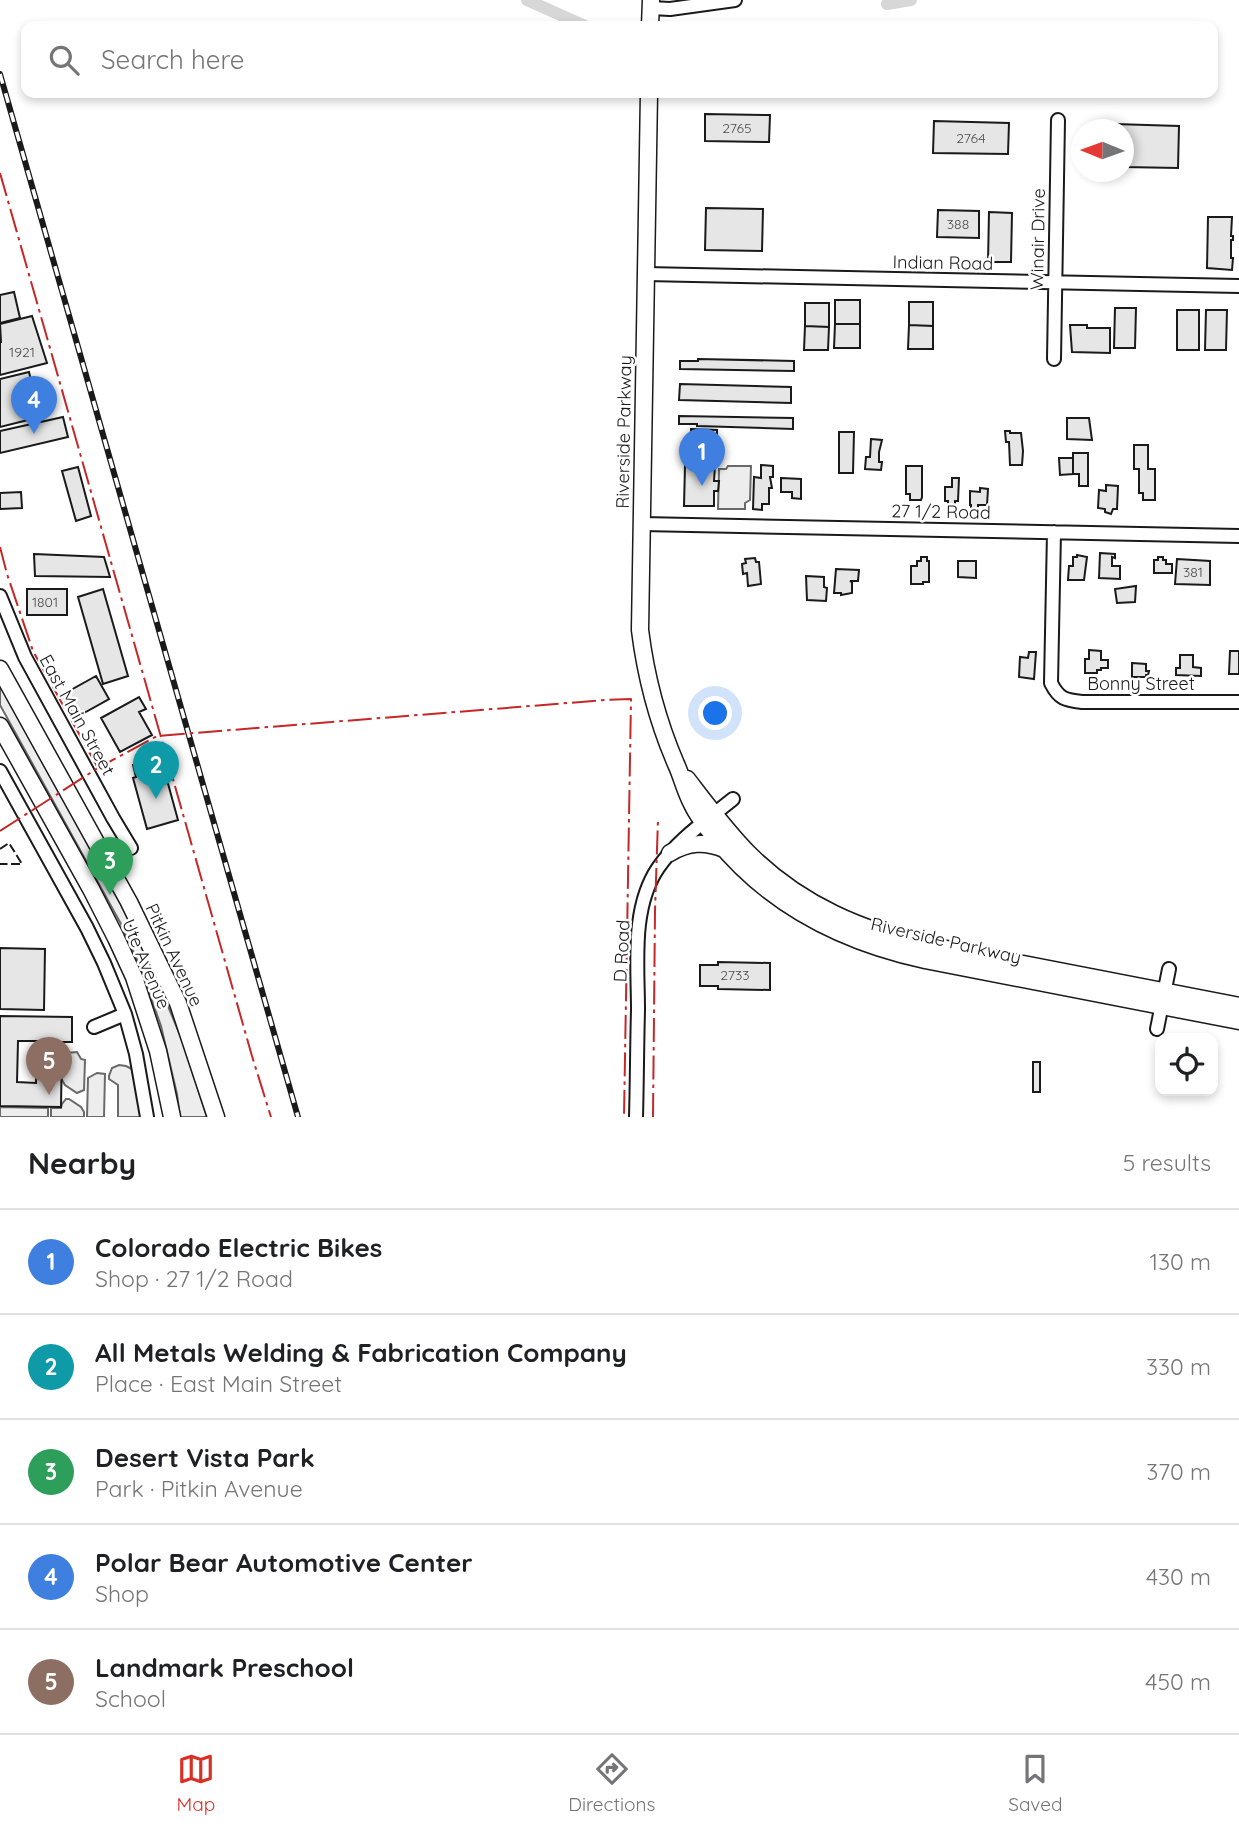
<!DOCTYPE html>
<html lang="en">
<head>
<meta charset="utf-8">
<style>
  body { margin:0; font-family:Quicksand,sans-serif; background:#f2f2f2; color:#202124 }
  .controls { position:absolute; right:21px; bottom:21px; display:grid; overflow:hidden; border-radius:14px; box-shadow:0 4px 10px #0003 }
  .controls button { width:63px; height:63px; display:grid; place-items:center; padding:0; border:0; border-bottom:2px solid #e0e0e0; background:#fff; color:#202124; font:35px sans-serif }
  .compass { position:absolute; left:1071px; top:119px; width:63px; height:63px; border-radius:50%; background:#fff; box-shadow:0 4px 10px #0003; rotate:271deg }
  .you { position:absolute; left:716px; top:714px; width:24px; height:24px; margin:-18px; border:5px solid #fff; border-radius:50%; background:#1a73e8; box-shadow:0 0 0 10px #1a73e833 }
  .badge { display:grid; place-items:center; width:46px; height:46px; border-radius:50%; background:#d93025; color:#fff; font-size:23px; font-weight:700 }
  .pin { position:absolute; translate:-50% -58px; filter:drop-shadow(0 2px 4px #0008) }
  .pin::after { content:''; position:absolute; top:37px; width:24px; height:21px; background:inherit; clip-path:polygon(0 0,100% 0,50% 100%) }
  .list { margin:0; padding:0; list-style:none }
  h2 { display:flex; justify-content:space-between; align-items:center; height:91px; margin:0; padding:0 28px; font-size:30px }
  h2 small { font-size:23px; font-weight:400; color:#757577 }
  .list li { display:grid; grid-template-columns:46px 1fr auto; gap:21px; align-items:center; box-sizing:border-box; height:105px; padding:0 28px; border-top:2px solid #e0e0e0 }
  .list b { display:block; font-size:26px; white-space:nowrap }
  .list p { margin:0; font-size:23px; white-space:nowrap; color:#757577 }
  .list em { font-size:23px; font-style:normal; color:#757577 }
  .icon { flex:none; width:38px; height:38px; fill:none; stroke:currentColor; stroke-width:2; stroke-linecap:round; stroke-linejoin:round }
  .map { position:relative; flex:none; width:1239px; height:1117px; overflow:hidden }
  .search { position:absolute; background:#fff; box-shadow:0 4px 10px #0003; left:21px; right:21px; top:21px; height:77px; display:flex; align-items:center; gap:18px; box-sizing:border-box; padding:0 24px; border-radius:14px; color:#757577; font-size:26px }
  .sheet { height:616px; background:#fff }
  nav { display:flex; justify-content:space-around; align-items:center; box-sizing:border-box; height:98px; border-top:2px solid #e0e0e0; background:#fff; font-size:19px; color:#757577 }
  nav a { display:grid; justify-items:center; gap:4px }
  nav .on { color:#d93025 }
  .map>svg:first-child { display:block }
</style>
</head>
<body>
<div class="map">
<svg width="1239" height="1117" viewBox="0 0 1239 1117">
  <rect width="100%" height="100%" fill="#fff"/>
  <path fill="#ededed" stroke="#6a6a6a" stroke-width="2" d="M 728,466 L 751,466 L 750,500 L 745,503 L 745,509 L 718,509 L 719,469 L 726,469 Z
    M 0,685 L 96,856 L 146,953 L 182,1040 L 207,1117 L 180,1117 L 177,1094 L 161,1026 L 139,964 L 121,924 L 0,705 Z
    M 77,1052 L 81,1059 L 85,1060 L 84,1090 L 77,1093 L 65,1085 L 62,1080 L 62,1055 L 65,1053 Z
    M 119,1065 L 126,1066 L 132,1069 L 141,1117 L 118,1117 L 118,1085 L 109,1079 L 109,1076 L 112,1068 Z
    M 97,1073 L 105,1074 L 104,1117 L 87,1117 L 88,1078 Z
    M 66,1099 L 69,1099 L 81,1107 L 84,1112 L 84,1117 L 51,1117 L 51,1108 L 61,1108 L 62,1104 Z
    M 0,1107 L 48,1108 L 48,1117 L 0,1117 Z"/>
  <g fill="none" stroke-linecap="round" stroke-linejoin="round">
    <path stroke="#d7d7d7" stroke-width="12" d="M 527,0 L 585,26
      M 887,4 L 911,0"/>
  </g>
  <path fill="#e6e6e6" stroke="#1a1a1a" stroke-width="2" fill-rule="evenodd" d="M 705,114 L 770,115 L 769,142 L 705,141 Z
    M 934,121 L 1009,123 L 1008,154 L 933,153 Z
    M 1114,124 L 1179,126 L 1178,168 L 1124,167 L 1124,130 L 1114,130 Z
    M 706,208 L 763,209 L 762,251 L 705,250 Z
    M 938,210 L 979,211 L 979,238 L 937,237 Z
    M 989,212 L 1012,213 L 1011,262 L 988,262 Z
    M 1208,217 L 1232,217 L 1231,236 L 1233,236 L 1233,240 L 1231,240 L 1231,258 L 1233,258 L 1232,270 L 1207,268 Z
    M 14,292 L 20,318 L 0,323 L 0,295 Z
    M 835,300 L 860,300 L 860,324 L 835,324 Z
    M 909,302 L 933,302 L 933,326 L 909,325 Z
    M 805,303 L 829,303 L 829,327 L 805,326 Z
    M 1115,308 L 1136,308 L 1135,348 L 1114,348 Z
    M 1177,310 L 1199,310 L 1199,350 L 1177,350 Z
    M 1206,310 L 1227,310 L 1226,350 L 1205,350 Z
    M 32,316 L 47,363 L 0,375 L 0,342 L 1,342 L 0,324 Z
    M 835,324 L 860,324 L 860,348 L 834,348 Z
    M 909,325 L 933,326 L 933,349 L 908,349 Z
    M 1070,325 L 1087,325 L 1087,328 L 1110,328 L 1110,353 L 1072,352 Z
    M 805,326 L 829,327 L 828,350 L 804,350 Z
    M 698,359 L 794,361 L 794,371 L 680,369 L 680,361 L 698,361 Z
    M 29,372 L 40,417 L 0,427 L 0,379 Z
    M 680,384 L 791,387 L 791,403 L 679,400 Z
    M 679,416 L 793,418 L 793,429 L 697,426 L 697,424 L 679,424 Z
    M 63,417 L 68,437 L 0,453 L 0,431 Z
    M 1067,418 L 1089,418 L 1092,440 L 1067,439 Z
    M 691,429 L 717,430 L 717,448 L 706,448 L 706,459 L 691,459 Z
    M 1005,431 L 1010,431 L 1010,433 L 1021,433 L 1023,451 L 1022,465 L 1010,465 L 1009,442 L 1006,442 Z
    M 839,432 L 854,432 L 853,473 L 839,473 Z
    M 871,439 L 882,440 L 879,452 L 879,462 L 882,462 L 881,470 L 865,469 L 866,457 L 870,457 Z
    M 1134,445 L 1148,445 L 1148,469 L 1155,469 L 1155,500 L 1143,500 L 1143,493 L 1139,493 L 1139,469 L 1134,469 Z
    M 1073,453 L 1088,453 L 1088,486 L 1079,486 L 1079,474 L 1073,474 Z
    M 1059,458 L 1073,458 L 1073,474 L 1060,475 Z
    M 761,465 L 773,466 L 773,477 L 770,477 L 772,488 L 769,488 L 769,504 L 762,504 L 762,510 L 753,509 L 754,477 L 761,478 Z
    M 685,466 L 715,466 L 714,481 L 719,481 L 718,491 L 714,491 L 714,506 L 684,506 Z
    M 906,466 L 922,466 L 922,497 L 921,500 L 910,500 L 910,494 L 906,494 Z
    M 78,467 L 91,516 L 76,521 L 62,471 Z
    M 781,478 L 801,479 L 801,499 L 792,498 L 792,492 L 781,492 Z
    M 952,478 L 959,478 L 958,501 L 955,501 L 955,504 L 948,504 L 948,501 L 945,501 L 945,487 L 952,487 Z
    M 1106,485 L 1118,486 L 1117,509 L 1113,509 L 1111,514 L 1105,512 L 1105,509 L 1098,508 L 1099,490 L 1106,491 Z
    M 980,488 L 988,489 L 987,505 L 978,505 L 978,509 L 971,509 L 971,505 L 970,505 L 970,491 L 980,492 Z
    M 21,492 L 22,508 L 0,509 L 0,493 Z
    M 1100,553 L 1115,554 L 1115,558 L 1112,557 L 1112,566 L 1120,566 L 1120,579 L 1099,578 Z
    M 34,554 L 104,557 L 110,577 L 35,576 Z
    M 1077,555 L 1087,557 L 1084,580 L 1068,580 L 1069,566 L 1073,566 L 1073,557 L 1077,557 Z
    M 921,557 L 927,557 L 927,561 L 929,561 L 929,582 L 923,582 L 923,584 L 911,584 L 911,566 L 917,566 L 917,561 L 921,561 Z
    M 1158,557 L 1163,557 L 1163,560 L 1166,560 L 1166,564 L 1172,564 L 1172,573 L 1154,573 L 1154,560 L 1158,560 Z
    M 755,558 L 756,562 L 759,562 L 761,584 L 748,586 L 747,573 L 743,574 L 742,564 L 746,563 L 745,559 Z
    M 1177,559 L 1210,561 L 1210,585 L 1175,584 Z
    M 958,561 L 976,561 L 976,578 L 958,577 Z
    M 836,569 L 859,570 L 858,581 L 850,581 L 852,582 L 852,593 L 841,595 L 841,593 L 834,593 Z
    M 806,576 L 824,577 L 824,587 L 827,588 L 826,601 L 807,600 Z
    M 1136,586 L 1135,602 L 1117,603 L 1115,589 Z
    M 27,589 L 67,589 L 67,615 L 27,615 Z
    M 103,589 L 128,676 L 103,684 L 78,597 Z
    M 1089,650 L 1101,651 L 1101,660 L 1108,660 L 1108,668 L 1101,668 L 1101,670 L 1097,670 L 1097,673 L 1085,673 L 1085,659 L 1089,659 Z
    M 1230,651 L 1239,651 L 1239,674 L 1229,674 Z
    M 1029,652 L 1036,652 L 1034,679 L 1019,677 L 1020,657 L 1028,658 Z
    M 1180,655 L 1193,655 L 1193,667 L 1201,668 L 1201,676 L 1176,675 L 1176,668 L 1180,668 Z
    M 1132,663 L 1146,664 L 1146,671 L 1149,671 L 1148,675 L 1146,675 L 1146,677 L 1132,677 Z
    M 96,676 L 109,699 L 75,718 L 62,695 Z
    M 139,697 L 146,709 L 139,712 L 152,735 L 120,752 L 101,718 Z
    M 157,758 L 160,770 L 164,769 L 178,820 L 147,829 L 133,778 L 136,777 L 133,765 Z
    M 0,948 L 45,949 L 44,1010 L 0,1009 Z
    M 718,962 L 770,963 L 770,990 L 718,989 L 718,986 L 700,986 L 700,965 L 718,965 Z
    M 0,1016 L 72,1017 L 72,1042 L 62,1042 L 61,1107 L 0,1106 ZM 18,1041 L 37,1041 L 36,1083 L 17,1082 Z
    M 1033,1062 L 1040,1062 L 1040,1092 L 1033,1092 Z"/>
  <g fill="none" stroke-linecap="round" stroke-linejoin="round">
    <g stroke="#1a1a1a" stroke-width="16">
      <path id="minor" d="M 651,8 L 670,9 L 735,0
        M 646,274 L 1239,286
        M 1054,359 L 1058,120
        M 642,524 L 1239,536
        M 1054,532 L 1051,683 C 1059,699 1065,700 1082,702 L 1239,702
        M 0,596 L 25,657 L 113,818 L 131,848
        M 0,771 L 87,928 L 104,963 L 125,1014 L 136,1054 L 147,1117
        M 94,1027 L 125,1014
        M 1157,1029 L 1169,969
        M 636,1117 C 637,1081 637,1045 638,1010 C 638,964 631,908 658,868 C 678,839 706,821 733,799"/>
    </g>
    <g stroke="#1a1a1a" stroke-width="19">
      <path id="major" d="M 650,26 L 651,0
        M 649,93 L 640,630 C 646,678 657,720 676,764 C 682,777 685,791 692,804 C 698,817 707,828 716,839 C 770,906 842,942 925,960 L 1239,1021
        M 0,669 L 129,902 L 158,962 L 178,1003 L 216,1117
        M 0,726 L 91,889 L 116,938 L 134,977 L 158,1051 L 172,1117
        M 687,779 C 707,805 727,832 750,855 C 801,905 862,931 931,946 L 1239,1006
        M 670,853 C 688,842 705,841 724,849"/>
    </g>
    <use href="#minor" stroke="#fff" stroke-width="12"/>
    <use href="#major" stroke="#fff" stroke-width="16"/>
    <g stroke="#1a1a1a" stroke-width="6">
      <path id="rail" d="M 0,74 L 298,1117"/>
    </g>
    <use href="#rail" stroke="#fff" stroke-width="3.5" stroke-dasharray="10" stroke-linecap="butt"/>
    <path stroke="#1a1a1a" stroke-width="2" stroke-dasharray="9 3.5" stroke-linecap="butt" d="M 0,849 L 9,843 L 22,864 L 0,864"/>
    <path stroke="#c62828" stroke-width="2" stroke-dasharray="24 5 3.5 5" stroke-linecap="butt" d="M 0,173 L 252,1056 L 271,1117
      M 0,547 L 7,574 L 33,651 L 98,768
      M 0,831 L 98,768 L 157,736 L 605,700 L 631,699 L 624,1117
      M 653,1117 L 655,911 L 658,819"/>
  </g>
  <g text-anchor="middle" stroke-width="5" stroke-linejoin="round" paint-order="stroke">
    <g font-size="14" fill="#4d4d4d">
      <text x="737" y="133">2765</text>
      <text x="971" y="143">2764</text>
      <text x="958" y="229">388</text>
      <text x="22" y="357">1921</text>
      <text x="1193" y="577">381</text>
      <text x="45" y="607">1801</text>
      <text x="735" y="980">2733</text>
    </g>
    <g font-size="18" fill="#1a1a1a" stroke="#fff">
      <text transform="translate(1038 239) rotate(-89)" y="6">Winair Drive</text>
      <text transform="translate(943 263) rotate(1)" y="6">Indian Road</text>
      <text transform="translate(624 432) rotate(-89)" y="6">Riverside Parkway</text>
      <text transform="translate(941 512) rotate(1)" y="6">27 1/2 Road</text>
      <text x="1141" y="690">Bonny Street</text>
      <text transform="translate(77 715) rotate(61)" y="6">East Main Street</text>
      <text transform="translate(946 941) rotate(13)" y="6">Riverside Parkway</text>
      <text transform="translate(622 951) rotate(-87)" y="6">D Road</text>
      <text transform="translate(174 955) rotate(65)" y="6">Pitkin Avenue</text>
      <text transform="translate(146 964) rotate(67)" y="6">Ute Avenue</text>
    </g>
  </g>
</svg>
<div class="controls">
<button><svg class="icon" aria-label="locate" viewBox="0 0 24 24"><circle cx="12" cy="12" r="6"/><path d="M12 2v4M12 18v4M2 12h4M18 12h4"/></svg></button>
</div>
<svg class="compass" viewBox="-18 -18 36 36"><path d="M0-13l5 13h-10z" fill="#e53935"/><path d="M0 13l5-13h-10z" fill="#757577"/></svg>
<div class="you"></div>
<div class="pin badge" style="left:702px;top:486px;background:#3f7fe0">1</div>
<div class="pin badge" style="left:156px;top:799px;background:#0f9aa8">2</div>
<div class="pin badge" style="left:110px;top:895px;background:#2e9e5b">3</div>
<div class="pin badge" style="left:34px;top:434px;background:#3f7fe0">4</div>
<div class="pin badge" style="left:49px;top:1095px;background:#8d6e63">5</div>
<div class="search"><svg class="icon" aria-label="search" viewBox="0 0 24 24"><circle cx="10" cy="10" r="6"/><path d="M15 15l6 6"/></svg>Search here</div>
</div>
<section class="sheet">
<h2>Nearby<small>5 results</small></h2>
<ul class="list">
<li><span class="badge" style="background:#3f7fe0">1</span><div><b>Colorado Electric Bikes</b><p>Shop · 27 1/2 Road</p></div><em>130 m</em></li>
<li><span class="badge" style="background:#0f9aa8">2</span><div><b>All Metals Welding &amp; Fabrication Company</b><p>Place · East Main Street</p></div><em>330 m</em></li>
<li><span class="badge" style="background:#2e9e5b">3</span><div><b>Desert Vista Park</b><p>Park · Pitkin Avenue</p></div><em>370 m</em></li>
<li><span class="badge" style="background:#3f7fe0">4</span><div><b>Polar Bear Automotive Center</b><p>Shop</p></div><em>430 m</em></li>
<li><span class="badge" style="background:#8d6e63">5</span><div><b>Landmark Preschool</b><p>School</p></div><em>450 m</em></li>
</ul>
</section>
<nav>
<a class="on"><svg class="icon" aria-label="map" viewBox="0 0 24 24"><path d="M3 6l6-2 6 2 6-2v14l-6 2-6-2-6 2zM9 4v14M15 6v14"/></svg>Map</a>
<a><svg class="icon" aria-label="directions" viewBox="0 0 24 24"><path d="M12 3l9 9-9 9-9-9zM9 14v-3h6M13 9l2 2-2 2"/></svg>Directions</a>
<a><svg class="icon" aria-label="saved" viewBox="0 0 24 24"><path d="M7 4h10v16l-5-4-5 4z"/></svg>Saved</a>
</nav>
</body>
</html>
